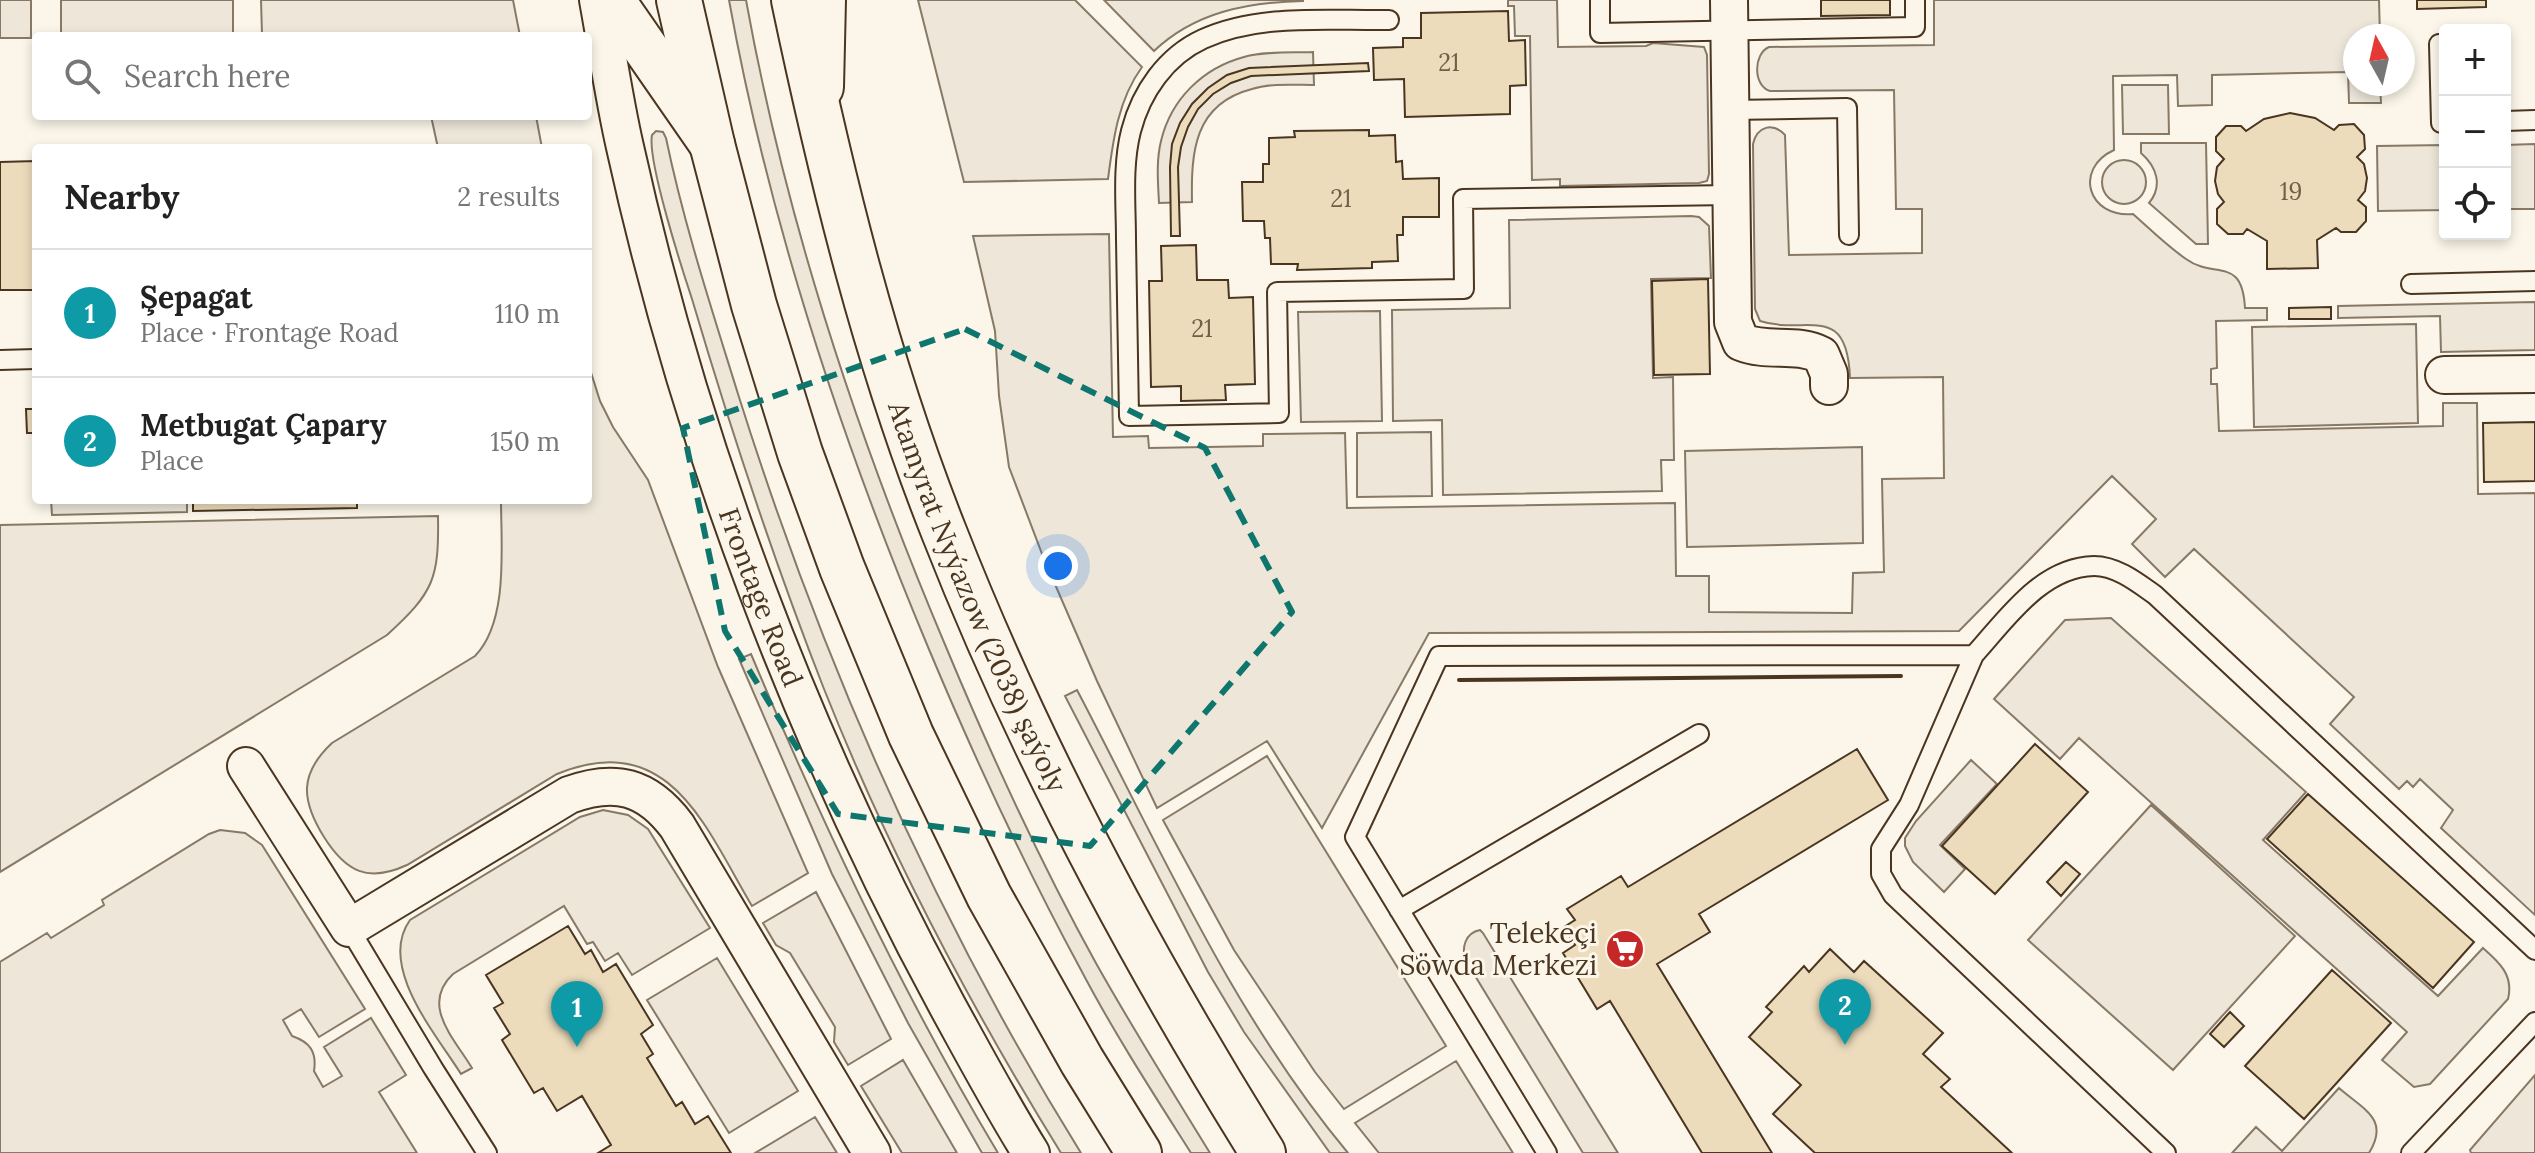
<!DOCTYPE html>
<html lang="en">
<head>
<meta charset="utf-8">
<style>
  body { margin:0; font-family:Lora,serif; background:#f2f2f2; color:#222 }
  .controls { position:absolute; right:24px; top:24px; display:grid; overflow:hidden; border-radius:8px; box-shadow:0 4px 12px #0003 }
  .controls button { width:72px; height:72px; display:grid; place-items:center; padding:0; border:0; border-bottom:2px solid #e0e0e0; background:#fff; color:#222; font:40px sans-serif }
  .compass { position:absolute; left:2343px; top:24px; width:72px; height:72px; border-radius:50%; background:#fff; box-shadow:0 4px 12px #0003; rotate:352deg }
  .you { position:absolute; left:1058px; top:566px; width:28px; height:28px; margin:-20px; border:6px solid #fff; border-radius:50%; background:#1a73e8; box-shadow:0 0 0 12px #1a73e833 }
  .badge { display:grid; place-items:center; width:52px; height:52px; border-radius:50%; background:#0f766e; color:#fff; font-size:26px; font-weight:700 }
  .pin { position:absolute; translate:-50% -66px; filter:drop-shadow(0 2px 4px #0008) }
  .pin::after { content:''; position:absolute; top:42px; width:28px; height:24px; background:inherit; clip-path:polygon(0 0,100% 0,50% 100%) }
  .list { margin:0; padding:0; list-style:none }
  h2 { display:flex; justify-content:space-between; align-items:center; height:104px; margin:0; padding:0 32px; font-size:34px }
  h2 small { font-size:26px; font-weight:400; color:#767676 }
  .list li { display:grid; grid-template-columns:52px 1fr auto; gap:24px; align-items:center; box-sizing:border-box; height:128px; padding:0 32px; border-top:2px solid #e0e0e0 }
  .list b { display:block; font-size:30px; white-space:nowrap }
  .list p { margin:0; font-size:26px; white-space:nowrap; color:#767676 }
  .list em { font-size:26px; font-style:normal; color:#767676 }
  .icon { flex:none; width:44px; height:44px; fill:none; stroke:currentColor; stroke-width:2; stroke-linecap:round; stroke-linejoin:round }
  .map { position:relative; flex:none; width:2535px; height:1153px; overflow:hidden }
  .search { position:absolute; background:#fff; box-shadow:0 4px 12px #0003; left:32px; top:32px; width:560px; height:88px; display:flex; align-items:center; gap:20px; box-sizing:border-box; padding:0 28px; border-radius:8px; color:#767676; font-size:30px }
  .panel { position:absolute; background:#fff; box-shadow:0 4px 12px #0003; left:32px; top:144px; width:560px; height:360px; border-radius:8px }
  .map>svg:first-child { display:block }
</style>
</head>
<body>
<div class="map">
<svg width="2535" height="1153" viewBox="0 0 2535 1153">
  <rect width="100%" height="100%" fill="#fbf6e9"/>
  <path fill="#ede6d9" stroke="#887966" stroke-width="2" d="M 0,0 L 31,0 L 31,38 L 0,38 Z
    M 61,0 L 233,0 L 233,34 L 61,36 Z
    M 261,0 L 513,0 L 520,36 L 262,34 Z
    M 729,0 L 746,0 C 786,222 858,439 946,647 C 991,755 1040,862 1097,965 C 1133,1029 1172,1091 1210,1153 L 1191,1153 C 1153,1093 1114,1033 1081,970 C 1024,865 974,757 928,647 C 841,439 769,222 729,0 Z
    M 918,0 L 1075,0 L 1142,67 C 1118,100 1113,140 1108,179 L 964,182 Z
    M 1104,0 L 1303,0 L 1303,1 C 1248,2 1195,12 1154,51 Z
    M 1508,0 L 1557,0 L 1558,47 L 1646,46 L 1653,43 L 1704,47 L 1707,55 L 1709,174 L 1707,181 L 1699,183 L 1560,186 L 1560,179 L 1532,180 L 1530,36 L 1515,36 L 1514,6 L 1508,6 Z
    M 1934,0 L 2379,0 L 2380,36 L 2355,36 L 2355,84 L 2380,84 L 2381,103 L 2349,103 L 2348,72 L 2212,75 L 2212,105 L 2178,106 L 2177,75 L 2113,76 L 2114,150 C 2073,169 2088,218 2133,214 C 2150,229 2167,246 2186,259 C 2215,280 2242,255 2245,308 L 2267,308 L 2267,320 L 2216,321 L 2217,368 L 2211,369 L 2211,384 L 2217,384 L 2219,431 L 2443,426 L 2443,403 L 2477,403 L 2478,494 L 2535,493 L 2535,915 L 2441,828 L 2453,810 L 2420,779 L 2413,787 L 2407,781 L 2399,789 L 2330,724 L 2354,697 L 2194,549 L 2165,577 L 2132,544 L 2156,519 L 2112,476 L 1959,631 L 1429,633 L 1322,828 L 1267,741 L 1157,808 L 1097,681 L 1044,559 L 1009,467 L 999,396 L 995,331 L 973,236 L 1109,234 L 1113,437 L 1148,436 L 1149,448 L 1263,446 L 1263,434 L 1345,433 L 1347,508 L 1675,503 L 1676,576 L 1709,576 L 1709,612 L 1852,613 L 1853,573 L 1884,572 L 1882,479 L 1944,478 L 1943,377 L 1850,378 C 1847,300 1806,336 1760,321 L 1755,309 L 1753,144 C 1757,126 1773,122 1785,135 L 1789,255 L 1922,253 L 1922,209 L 1896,209 L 1894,90 L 1770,91 C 1753,86 1753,54 1769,47 L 1934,45 Z
    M 1313,52 L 1314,85 C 1294,85 1271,83 1252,89 C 1194,104 1191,152 1192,202 L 1159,203 C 1158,183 1156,161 1161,141 C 1171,99 1203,68 1244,57 C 1266,51 1291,53 1313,52 Z
    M 2122,85 L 2168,85 L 2169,134 L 2123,134 Z
    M 431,116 L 536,116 L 542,148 L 438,148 Z
    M 656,131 L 663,132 L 666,138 C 684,225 712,310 738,394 C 822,661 933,915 1081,1153 L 1061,1153 C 970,1006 888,850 824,689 C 774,561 731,431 692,299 C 682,269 647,160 652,135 Z
    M 2141,143 L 2206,143 L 2208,244 L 2196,244 L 2149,203 C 2163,186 2157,167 2141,153 Z
    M 2535,144 L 2535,209 L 2505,209 L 2505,145 Z
    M 2445,145 L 2445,210 L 2378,211 L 2377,146 Z
    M2102 182a22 22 0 1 1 44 0a22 22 0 1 1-44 0Z
    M 1691,216 L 1699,217 L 1709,226 L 1711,278 L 1651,279 L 1653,378 L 1673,377 L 1674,460 L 1661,460 L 1662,491 L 1443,495 L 1442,420 L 1393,421 L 1392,310 L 1510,308 L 1509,220 Z
    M 2535,302 L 2535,350 L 2441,352 L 2440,316 L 2338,318 L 2338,306 Z
    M 1380,311 L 1382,421 L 1301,422 L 1298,312 Z
    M 2416,324 L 2418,423 L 2254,427 L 2252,327 Z
    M 588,363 L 600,401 L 613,427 L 648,480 L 718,667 L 808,873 L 752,906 C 705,827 670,728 557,774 L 407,865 C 368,883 346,872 324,837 C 301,800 299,774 332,743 L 475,656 C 509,621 501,546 501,500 L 588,500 Z
    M 1431,432 L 1432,496 L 1357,497 L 1357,433 Z
    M 1862,447 L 1863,543 L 1687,547 L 1685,451 Z
    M 51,500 L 187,500 L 187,512 L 52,515 Z
    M 438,516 C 439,579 434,592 387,635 L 0,872 L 0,525 Z
    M 2111,618 L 2306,792 L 2263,840 L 2438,996 L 2483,948 C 2499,962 2514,975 2508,999 L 2430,1084 L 2414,1087 L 2382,1060 L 2407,1032 L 2079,738 L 2060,759 L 1994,699 L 2065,620 Z
    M 751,654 C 823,826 902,993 998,1153 L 982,1153 L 908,1023 L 832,874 L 739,659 Z
    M 1077,690 C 1160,848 1233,1015 1348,1153 L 1330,1153 L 1244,1032 L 1208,972 L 1065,696 Z
    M 1267,756 L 1446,1046 L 1344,1109 L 1315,1072 L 1234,950 L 1163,820 Z
    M 1971,760 L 1997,784 L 1940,845 L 1965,869 L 1944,892 L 1913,862 L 1905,846 L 1905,838 L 1916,821 Z
    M 2151,805 L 2295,936 L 2173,1070 L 2028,940 Z
    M 603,810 L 628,815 L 648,829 L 710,928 L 632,975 L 618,953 L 605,961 L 593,942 L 587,944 L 564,906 L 453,974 C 420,1005 454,1038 472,1068 L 461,1074 C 436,1034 377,966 410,920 L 580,817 Z
    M 220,830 L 245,833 L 262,845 L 365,1009 L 319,1037 L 301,1009 L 283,1020 L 292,1036 C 310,1042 317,1052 314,1071 L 323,1087 L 342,1076 L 324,1047 L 371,1018 L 406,1075 L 379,1092 L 417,1153 L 0,1153 L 0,962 L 47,933 L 51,938 L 104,905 L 102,900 L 209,834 Z
    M 816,892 L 891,1039 L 848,1065 L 834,1042 L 835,1027 L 790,953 L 776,945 L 763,923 Z
    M 1480,930 L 1483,933 L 1618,1153 L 1583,1153 L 1466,961 C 1461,948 1465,933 1480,930 Z
    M 717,958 L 798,1091 L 729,1133 L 647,1000 Z
    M 903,1060 L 957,1153 L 902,1153 L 861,1086 Z
    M 1456,1061 L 1513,1153 L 1379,1153 L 1355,1123 Z
    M 2535,1075 L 2535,1153 L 2471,1153 L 2470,1150 Z
    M 2339,1088 C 2364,1110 2390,1119 2369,1153 L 2232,1153 L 2256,1127 L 2282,1151 Z
    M 815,1117 L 837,1153 L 755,1153 Z"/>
  <path fill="#ecdcbc" stroke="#4a3520" stroke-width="2" d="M 1821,0 L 1890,0 L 1890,15 L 1821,16 Z
    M 2417,0 L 2486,0 L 2486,7 L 2417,9 Z
    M 1508,11 L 1509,41 L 1525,40 L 1526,85 L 1510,86 L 1510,114 L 1405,117 L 1404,79 L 1374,80 L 1373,48 L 1403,47 L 1403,38 L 1421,38 L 1421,13 Z
    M 1368,63 L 1369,71 L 1251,76 L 1231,83 L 1213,94 L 1198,109 L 1188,127 L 1181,147 L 1178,167 L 1180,236 L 1171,236 L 1170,167 L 1172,144 L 1180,123 L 1192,104 L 1208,88 L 1227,75 L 1249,68 Z
    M 2290,113 L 2315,118 L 2334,130 L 2339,125 L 2354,124 L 2364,135 L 2365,149 L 2357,157 L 2364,164 L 2367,178 L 2365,191 L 2358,200 L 2366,207 L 2366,221 L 2356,232 L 2341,232 L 2336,228 L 2317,240 L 2318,268 L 2267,269 L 2267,241 L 2247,229 L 2243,234 L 2228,234 L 2217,224 L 2217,209 L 2224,202 L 2218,194 L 2215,181 L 2217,167 L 2224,159 L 2216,151 L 2216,137 L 2226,126 L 2241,126 L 2246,131 L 2264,119 Z
    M 1369,130 L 1369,136 L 1395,135 L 1396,162 L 1402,161 L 1403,179 L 1439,178 L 1439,217 L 1403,217 L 1403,235 L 1397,235 L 1398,261 L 1372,262 L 1372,268 L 1297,270 L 1298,264 L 1271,264 L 1270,238 L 1265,238 L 1264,221 L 1243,221 L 1242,182 L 1263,182 L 1263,164 L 1269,164 L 1269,138 L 1295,137 L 1294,131 Z
    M 36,161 L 36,290 L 0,290 L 0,162 Z
    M 1196,245 L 1197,280 L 1228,280 L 1229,298 L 1253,297 L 1255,384 L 1225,385 L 1226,400 L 1181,401 L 1181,386 L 1151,387 L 1149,281 L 1162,281 L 1161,246 Z
    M 1708,279 L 1710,374 L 1654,375 L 1652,281 Z
    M 2331,307 L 2331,319 L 2289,319 L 2289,308 Z
    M 26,409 L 36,409 L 36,433 L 27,433 Z
    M 2535,422 L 2535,481 L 2484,482 L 2483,423 Z
    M 193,500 L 357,500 L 357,508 L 193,511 Z
    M 2035,744 L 2088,792 L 1995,894 L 1942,846 Z
    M 1857,749 L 1888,800 L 1699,914 L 1710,932 L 1657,964 L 1772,1153 L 1702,1153 L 1610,1001 L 1597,1009 L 1563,953 L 1575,945 L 1564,927 L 1575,920 L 1567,909 L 1621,876 L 1628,887 Z
    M 2308,794 L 2474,942 L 2433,988 L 2267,839 Z
    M 2066,862 L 2080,874 L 2061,896 L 2047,882 Z
    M 568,926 L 585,954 L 591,950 L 603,972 L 616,964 L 653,1025 L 641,1034 L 653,1054 L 647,1058 L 676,1106 L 682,1102 L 695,1124 L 708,1116 L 731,1153 L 598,1153 L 611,1145 L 582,1096 L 557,1111 L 543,1088 L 534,1093 L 502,1040 L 510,1034 L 494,1008 L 503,1003 L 486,975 Z
    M 1830,949 L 1854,972 L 1864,961 L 1943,1033 L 1923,1054 L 1950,1079 L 1941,1087 L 2012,1153 L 1815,1153 L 1773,1114 L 1801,1085 L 1749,1037 L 1772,1012 L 1766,1007 L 1804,966 L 1809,972 Z
    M 2332,970 L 2391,1023 L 2304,1119 L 2245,1066 Z
    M 2230,1012 L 2244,1026 L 2224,1047 L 2210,1034 Z"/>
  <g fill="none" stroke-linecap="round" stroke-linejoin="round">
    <g stroke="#4a3520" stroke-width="22">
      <path id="lane" d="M 1600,0 L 1600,33 L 1915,27 L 1915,0
        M 1389,20 C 1329,21 1260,13 1203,39 C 1166,56 1141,92 1131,131 C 1122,166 1126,205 1126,240 C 1127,299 1128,357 1129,416 L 1279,413 L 1277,292 L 1464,289 L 1463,199 L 1731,195
        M 2439,44 L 2441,123 L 2445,122
        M 1730,110 L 1847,108 L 1849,235
        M 2505,121 L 2535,120
        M 2411,284 L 2535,281
        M 0,360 L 36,359
        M 1974,655 L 1909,805 L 1881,849 L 1881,874 L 1893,895 L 2166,1153
        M 1399,910 L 1699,734
        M 349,928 L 433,1068 L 487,1153
        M 1547,1153 L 1355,837 L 1439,656 L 1974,655 C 2006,620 2041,567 2094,566 C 2117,566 2138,583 2155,595 L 2535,950
        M 2411,1153 L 2535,1022"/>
    </g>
    <g stroke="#4a3520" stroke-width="40">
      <g id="street">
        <path id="s1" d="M 598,0 C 607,49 614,99 625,147 C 691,446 802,738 948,1007 C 975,1056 1001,1105 1031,1153"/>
        <path d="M 1729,0 L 1733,322 L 1741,342 C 1768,353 1796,342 1821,355 L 1829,374 L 1829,386"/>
        <path d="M 2444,375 L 2535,374"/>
        <path d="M 246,766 L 349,928 L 569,795 C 615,778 647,786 677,826 L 872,1153"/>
      </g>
    </g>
    <g stroke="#4a3520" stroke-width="48">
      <path id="secondary" d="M 612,0 L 712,144
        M 821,87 L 823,0"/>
    </g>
    <g stroke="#4a3520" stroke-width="48">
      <g id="primary">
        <path d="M 679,0 L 712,144 L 754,305 L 800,453 L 842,568 L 911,735 L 989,896 L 1082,1061 L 1139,1153"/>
        <path id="s2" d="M 794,0 C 832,180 876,361 944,532 C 1029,749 1140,956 1263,1153"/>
      </g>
    </g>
    <use href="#lane" stroke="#fbf6e9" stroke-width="18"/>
    <use href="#street" stroke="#fbf6e9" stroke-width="36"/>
    <use href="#secondary" stroke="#fbf6e9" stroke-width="44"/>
    <use href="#primary" stroke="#fbf6e9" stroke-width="44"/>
    <path stroke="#4a3520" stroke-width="4" d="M 1459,680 L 1901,676"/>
  </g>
  <path fill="none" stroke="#0f766e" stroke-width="6" stroke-dasharray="16 10" stroke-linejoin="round" d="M 965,329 L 1205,448 L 1292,612 L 1090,846 L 838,814 L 725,631 L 683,428 Z"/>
  <defs>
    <g id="supermarket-disc" transform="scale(2)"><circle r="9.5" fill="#c62828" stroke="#fbf6e9"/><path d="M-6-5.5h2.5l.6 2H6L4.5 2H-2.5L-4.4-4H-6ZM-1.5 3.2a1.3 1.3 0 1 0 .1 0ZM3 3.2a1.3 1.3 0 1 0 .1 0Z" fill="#fff"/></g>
  </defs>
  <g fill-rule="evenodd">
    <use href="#supermarket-disc" x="1625" y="949"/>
  </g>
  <g text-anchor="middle" stroke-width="6" stroke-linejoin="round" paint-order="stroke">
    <g font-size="24" fill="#725f47">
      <text x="1449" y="71">21</text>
      <text x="2291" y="200">19</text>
      <text x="1341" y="207">21</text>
      <text x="1202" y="337">21</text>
    </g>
    <g font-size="28" fill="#4a3520" stroke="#fbf6e9">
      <text dy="10" stroke="none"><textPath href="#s1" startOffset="620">Frontage Road</textPath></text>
      <text dy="10" stroke="none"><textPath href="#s2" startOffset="626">Atamyrat Nyýazow (2038) şaýoly</textPath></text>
    </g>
    <g font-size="28" fill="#4a3520" stroke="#fbf6e9" text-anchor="end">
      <text x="1597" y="943">Telekeçi<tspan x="1597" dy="32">Söwda Merkezi</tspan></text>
    </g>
  </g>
</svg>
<div class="controls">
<button>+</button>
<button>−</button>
<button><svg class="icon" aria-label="locate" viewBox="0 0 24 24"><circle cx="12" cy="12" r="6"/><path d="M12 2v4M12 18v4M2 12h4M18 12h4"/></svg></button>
</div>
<svg class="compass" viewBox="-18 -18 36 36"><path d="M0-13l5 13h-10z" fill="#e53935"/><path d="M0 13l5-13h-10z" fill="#767676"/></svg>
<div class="you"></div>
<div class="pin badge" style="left:577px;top:1047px;background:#0f9aa8">1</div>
<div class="pin badge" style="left:1845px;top:1045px;background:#0f9aa8">2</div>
<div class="search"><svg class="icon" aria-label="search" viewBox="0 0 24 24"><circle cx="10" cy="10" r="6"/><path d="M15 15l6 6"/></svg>Search here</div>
<section class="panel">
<h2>Nearby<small>2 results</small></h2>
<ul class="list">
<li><span class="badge" style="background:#0f9aa8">1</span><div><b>Şepagat</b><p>Place · Frontage Road</p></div><em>110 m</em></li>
<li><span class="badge" style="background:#0f9aa8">2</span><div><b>Metbugat Çapary</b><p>Place</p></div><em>150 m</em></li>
</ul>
</section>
</div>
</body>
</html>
